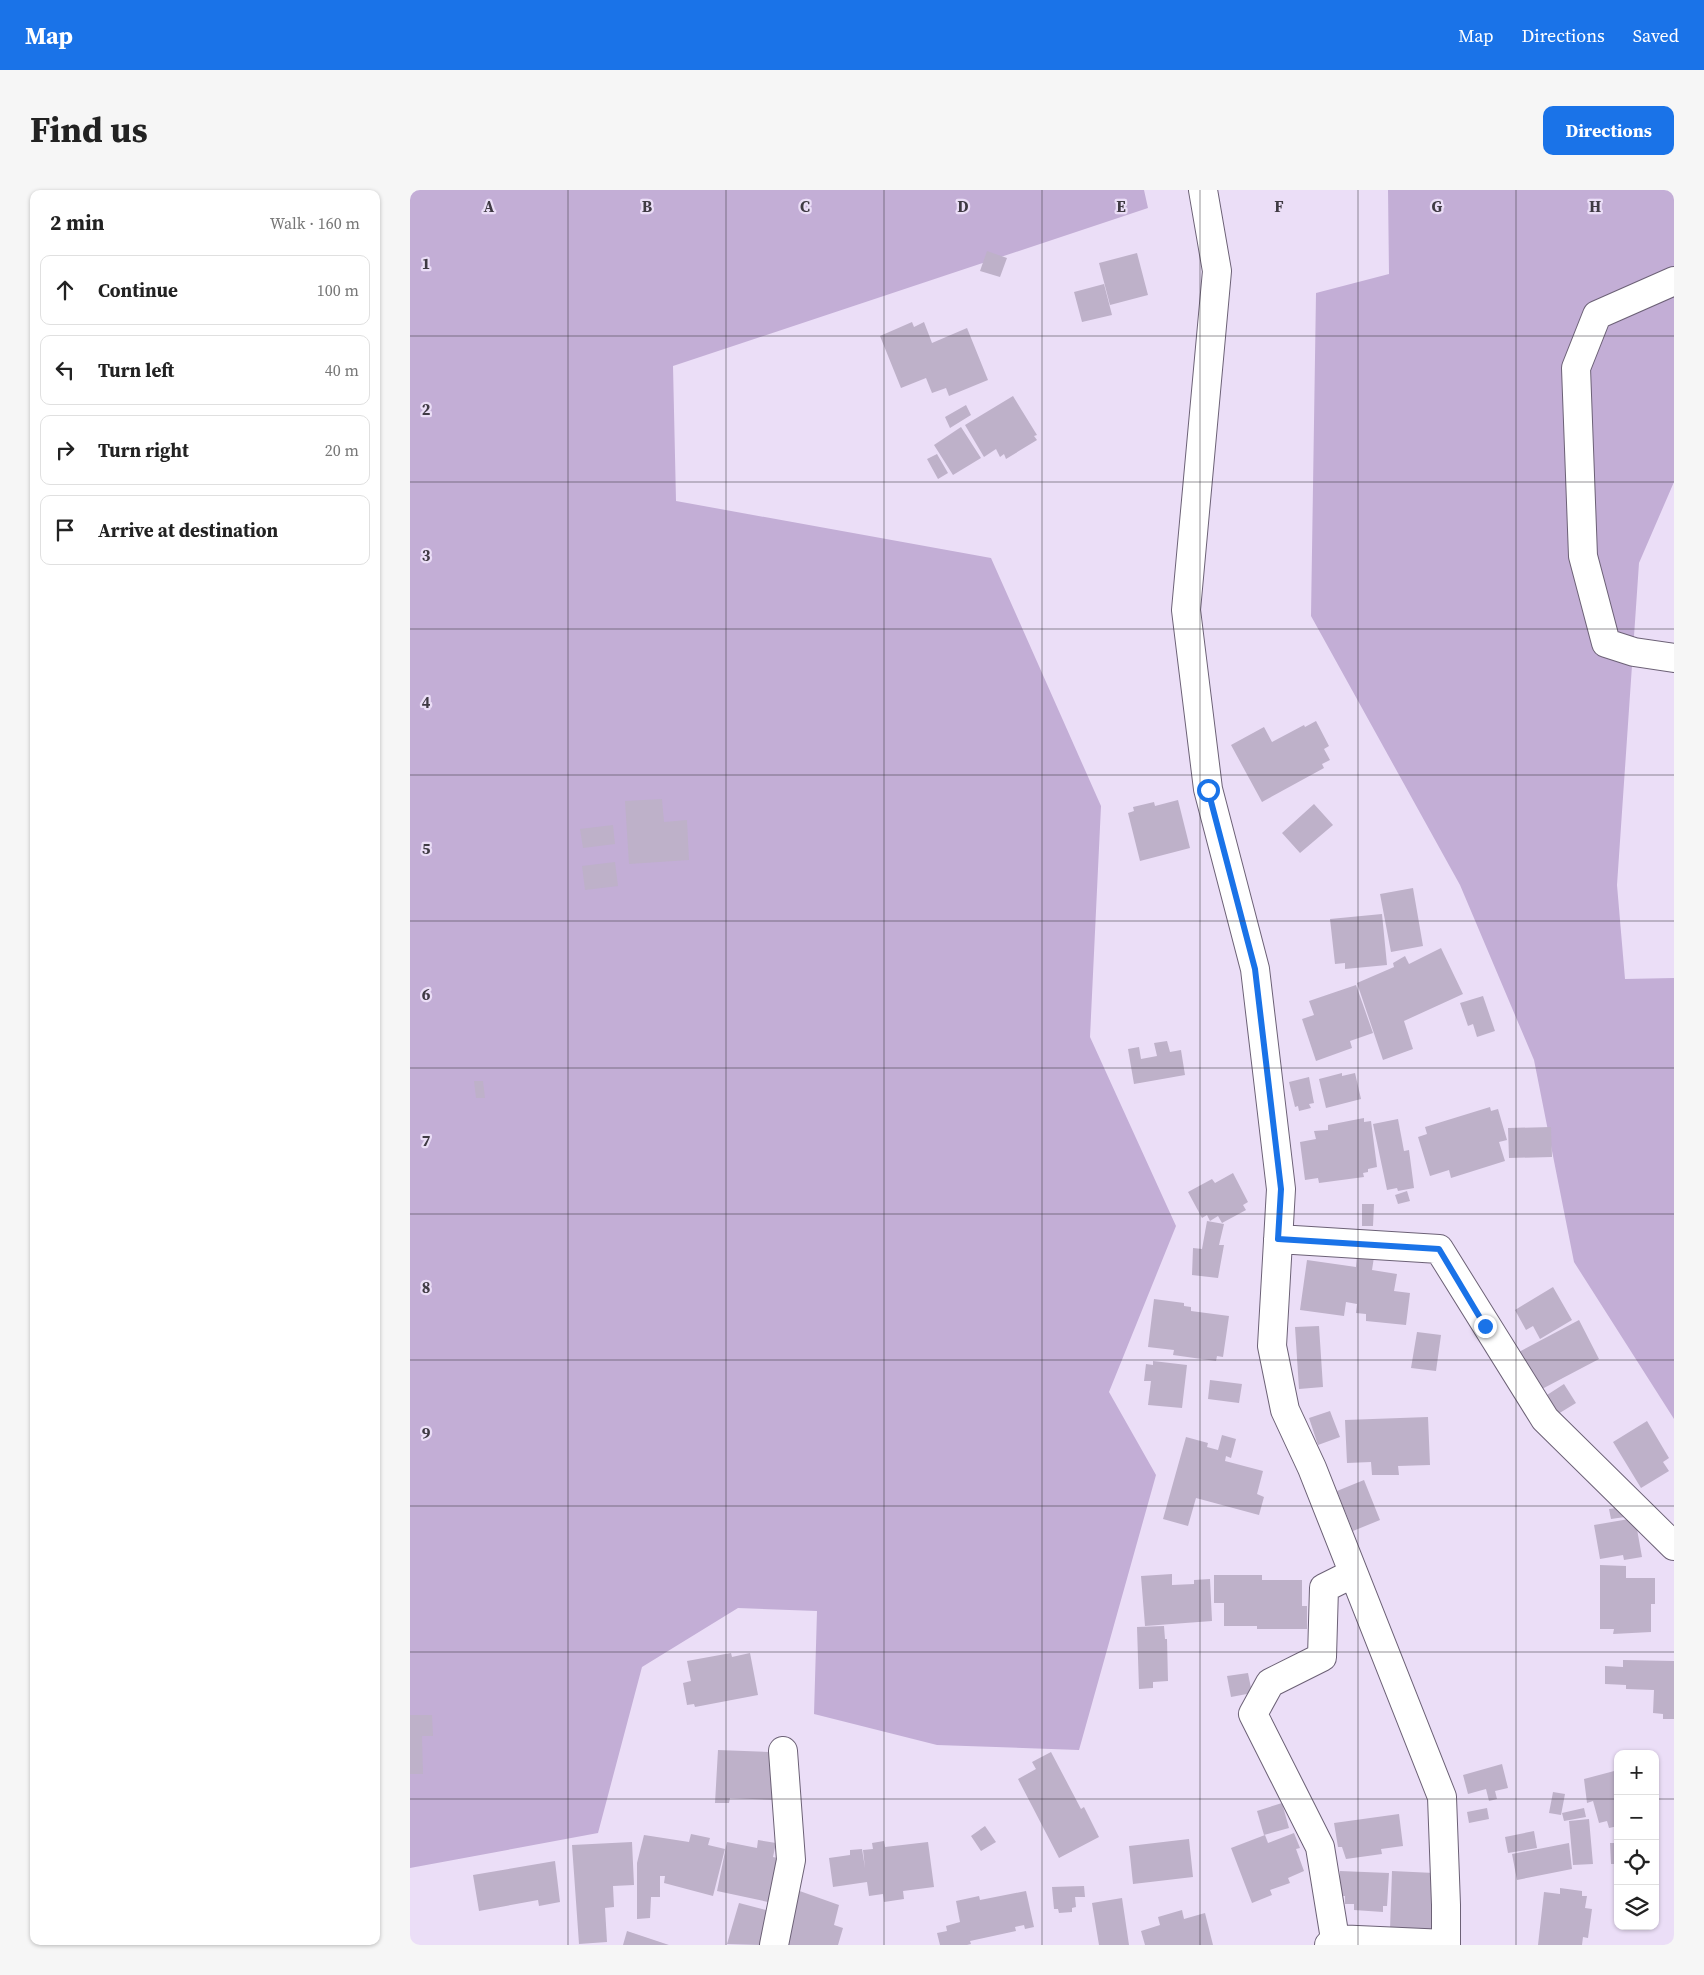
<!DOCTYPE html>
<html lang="en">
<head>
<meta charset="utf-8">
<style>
  body { margin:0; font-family:"Source Serif 4",serif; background:#f6f6f6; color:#222 }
  .controls { position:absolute; right:15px; bottom:15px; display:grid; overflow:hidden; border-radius:10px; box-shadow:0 1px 4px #0004 }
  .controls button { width:45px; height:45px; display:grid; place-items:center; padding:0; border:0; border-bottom:1px solid #e0e0e0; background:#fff; color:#222; font:25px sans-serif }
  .stop { position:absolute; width:15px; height:15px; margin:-11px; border:4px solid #1a73e8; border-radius:50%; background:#fff }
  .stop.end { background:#1a73e8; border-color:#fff; box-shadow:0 1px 5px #0008 }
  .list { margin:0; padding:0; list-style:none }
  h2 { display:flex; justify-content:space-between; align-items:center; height:65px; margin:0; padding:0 20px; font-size:21px }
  h2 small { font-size:16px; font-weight:400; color:#767676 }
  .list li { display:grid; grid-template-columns:32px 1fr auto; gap:15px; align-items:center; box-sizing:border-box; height:70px; margin:0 10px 10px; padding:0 10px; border:1px solid #e0e0e0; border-radius:10px }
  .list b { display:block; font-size:19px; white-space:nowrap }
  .list em { font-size:16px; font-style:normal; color:#767676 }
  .icon { flex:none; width:28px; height:28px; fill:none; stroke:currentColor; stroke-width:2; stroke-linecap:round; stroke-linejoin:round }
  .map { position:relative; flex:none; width:1264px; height:1755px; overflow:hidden; border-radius:10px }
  header { display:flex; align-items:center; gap:30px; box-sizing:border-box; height:70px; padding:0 25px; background:#1a73e8; color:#fff }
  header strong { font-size:24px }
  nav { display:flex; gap:28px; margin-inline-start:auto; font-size:18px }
  .intro { display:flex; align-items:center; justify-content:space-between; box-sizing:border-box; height:120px; padding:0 30px }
  h1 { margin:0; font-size:35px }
  .button { padding:12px 22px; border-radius:10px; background:#1a73e8; color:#fff; font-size:18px; font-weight:700 }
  main { display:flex; gap:30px; padding:0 30px }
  aside { flex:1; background:#fff; border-radius:10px; box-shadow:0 1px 4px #0004 }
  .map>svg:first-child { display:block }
</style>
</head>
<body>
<header>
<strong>Map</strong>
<nav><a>Map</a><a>Directions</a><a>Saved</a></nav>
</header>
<div class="intro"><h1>Find us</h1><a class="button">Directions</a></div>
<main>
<aside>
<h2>2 min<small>Walk · 160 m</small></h2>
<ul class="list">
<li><svg class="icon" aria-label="ahead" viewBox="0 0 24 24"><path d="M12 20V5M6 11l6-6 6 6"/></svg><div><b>Continue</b></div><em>100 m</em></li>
<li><svg class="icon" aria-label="left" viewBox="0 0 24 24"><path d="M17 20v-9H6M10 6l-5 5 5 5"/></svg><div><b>Turn left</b></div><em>40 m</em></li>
<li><svg class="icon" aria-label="right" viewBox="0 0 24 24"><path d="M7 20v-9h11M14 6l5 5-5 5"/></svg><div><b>Turn right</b></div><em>20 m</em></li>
<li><svg class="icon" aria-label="arrive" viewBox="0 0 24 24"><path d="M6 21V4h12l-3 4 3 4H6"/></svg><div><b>Arrive at destination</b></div></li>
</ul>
</aside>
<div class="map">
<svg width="1264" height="1755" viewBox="0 0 1264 1755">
  <rect width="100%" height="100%" fill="#ebdef7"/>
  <path fill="#c3aed6" d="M 0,0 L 734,0 L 738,18 L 263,176 L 266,311 L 581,368 L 691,616 L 680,847 L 766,1036 L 699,1202 L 746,1285 L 669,1560 L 527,1555 L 404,1524 L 407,1421 L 328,1418 L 232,1477 L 188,1643 L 0,1678 Z
    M 978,0 L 1264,0 L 1264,292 L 1229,373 L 1207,695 L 1215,789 L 1264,788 L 1264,1229 L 1164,1072 L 1124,870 L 1050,695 L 901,426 L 906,103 L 979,84 Z"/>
  <path fill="#beb1c9" d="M 577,61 L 597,68 L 590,87 L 570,81 Z
    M 727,63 L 738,105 L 700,115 L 689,73 Z
    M 694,94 L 702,125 L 672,132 L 664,102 Z
    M 502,132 L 504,137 L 514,132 L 522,153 L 557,138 L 578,190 L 539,206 L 536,198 L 522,203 L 516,188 L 491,198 L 470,146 Z
    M 603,206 L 627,245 L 624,246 L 627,250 L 596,269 L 594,264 L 590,267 L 586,259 L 574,267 L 555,235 Z
    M 556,215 L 561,225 L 540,238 L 535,227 Z
    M 551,237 L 571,268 L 543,285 L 524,255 Z
    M 527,264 L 538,283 L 528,289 L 517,269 Z
    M 906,531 L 919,556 L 914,559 L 920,570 L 912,574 L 914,578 L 852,612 L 821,555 L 854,537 L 862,552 L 894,535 L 895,537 Z
    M 252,609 L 254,632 L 277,630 L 279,670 L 219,674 L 215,611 Z
    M 768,610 L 780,658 L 730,671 L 718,623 L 724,621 L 723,617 L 744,612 L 745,616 Z
    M 904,614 L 923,635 L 890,663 L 872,643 Z
    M 203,635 L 205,654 L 173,658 L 170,639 Z
    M 205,672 L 208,696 L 175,700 L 172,676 Z
    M 1003,698 L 1013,756 L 981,762 L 970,704 Z
    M 972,724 L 977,775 L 935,779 L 935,773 L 925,774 L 920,729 Z
    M 1031,758 L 1053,804 L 994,831 L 1003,859 L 973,870 L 947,793 L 984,777 L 983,773 L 995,766 L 999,774 Z
    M 946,795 L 963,843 L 940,851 L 942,858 L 906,871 L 892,829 L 904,825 L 899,811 Z
    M 1073,806 L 1085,841 L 1067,847 L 1063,834 L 1058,836 L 1050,813 Z
    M 757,851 L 760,862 L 771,860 L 775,885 L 724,894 L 718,859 L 729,857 L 731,869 L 747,866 L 744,853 Z
    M 932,883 L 932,886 L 945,883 L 951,909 L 916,918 L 909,889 Z
    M 899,887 L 904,913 L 899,914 L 901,918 L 889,921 L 888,916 L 885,917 L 879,892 Z
    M 64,891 L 73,891 L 75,908 L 66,908 Z
    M 1080,917 L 1081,921 L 1088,919 L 1097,950 L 1089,952 L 1095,971 L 1041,988 L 1039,980 L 1020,986 L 1008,947 L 1017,944 L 1015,937 Z
    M 954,928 L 954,932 L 961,931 L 967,977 L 958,979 L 958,982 L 953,983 L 954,987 L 909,993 L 908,988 L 895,990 L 890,952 L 906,949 L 904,941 L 918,940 L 918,935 Z
    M 988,929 L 994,961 L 999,960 L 1004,998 L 988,1001 L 987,998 L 977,1000 L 963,934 Z
    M 1141,937 L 1142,967 L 1099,968 L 1098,938 Z
    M 823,983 L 838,1012 L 833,1015 L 836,1020 L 812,1033 L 808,1026 L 800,1031 L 797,1025 L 792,1028 L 778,1002 L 802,989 L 805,993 Z
    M 997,1001 L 1000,1011 L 988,1014 L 985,1005 Z
    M 952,1014 L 964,1014 L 963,1036 L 952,1036 Z
    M 797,1031 L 814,1034 L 809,1055 L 814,1055 L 808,1088 L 782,1085 L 783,1058 L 792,1059 Z
    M 947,1064 L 964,1067 L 962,1080 L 987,1084 L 984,1101 L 1000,1103 L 996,1135 L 956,1131 L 956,1124 L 946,1123 L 947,1114 L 936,1112 L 934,1126 L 890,1120 L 897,1070 L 946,1077 Z
    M 1143,1097 L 1162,1130 L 1130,1149 L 1123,1136 L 1116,1140 L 1105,1120 Z
    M 744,1109 L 774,1113 L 774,1116 L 781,1117 L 781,1121 L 819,1126 L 813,1167 L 807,1166 L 806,1171 L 763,1165 L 764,1160 L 738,1157 Z
    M 1169,1130 L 1189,1169 L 1132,1199 L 1124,1184 L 1119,1186 L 1107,1163 Z
    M 909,1136 L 913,1197 L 889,1199 L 885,1137 Z
    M 1007,1142 L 1031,1145 L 1026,1181 L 1001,1178 Z
    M 743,1171 L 777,1175 L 772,1218 L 738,1215 L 741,1191 L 734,1191 L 736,1174 L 743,1175 Z
    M 800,1190 L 832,1194 L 829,1213 L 798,1209 Z
    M 1154,1194 L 1166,1213 L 1148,1224 L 1137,1205 Z
    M 920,1221 L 930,1247 L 908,1255 L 899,1228 Z
    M 1018,1227 L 1020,1275 L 988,1276 L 989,1285 L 962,1285 L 961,1272 L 937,1273 L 935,1230 Z
    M 1237,1231 L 1259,1268 L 1253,1272 L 1259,1281 L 1231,1298 L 1203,1252 Z
    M 812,1245 L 826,1249 L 821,1268 L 816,1266 L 815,1271 L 853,1281 L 847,1304 L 854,1307 L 849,1325 L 786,1308 L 778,1336 L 753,1329 L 776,1247 L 798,1253 L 797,1257 L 808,1260 Z
    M 954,1290 L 970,1330 L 943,1341 L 927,1301 Z
    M 1213,1317 L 1215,1327 L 1201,1329 L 1199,1319 Z
    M 1225,1328 L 1232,1367 L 1214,1370 L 1213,1365 L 1190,1369 L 1184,1335 Z
    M 1190,1375 L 1216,1376 L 1216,1388 L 1245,1388 L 1245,1414 L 1241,1414 L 1241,1442 L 1203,1444 L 1204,1439 L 1190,1439 Z
    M 762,1384 L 762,1395 L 784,1394 L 784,1390 L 800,1389 L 802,1431 L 735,1436 L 731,1386 Z
    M 804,1385 L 852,1385 L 852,1390 L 892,1390 L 892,1416 L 897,1416 L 897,1439 L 847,1439 L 847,1436 L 814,1436 L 814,1413 L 804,1413 Z
    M 754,1436 L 755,1449 L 757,1449 L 758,1491 L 743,1492 L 743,1498 L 729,1499 L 727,1437 Z
    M 321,1463 L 322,1467 L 340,1463 L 348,1505 L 285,1517 L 284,1514 L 277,1515 L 273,1493 L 281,1491 L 277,1471 Z
    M 1213,1470 L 1264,1471 L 1264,1529 L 1253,1529 L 1253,1524 L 1243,1523 L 1244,1500 L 1216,1499 L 1216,1495 L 1195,1494 L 1195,1476 L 1213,1477 Z
    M 838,1483 L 842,1503 L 821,1507 L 817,1486 Z
    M 0,1525 L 22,1525 L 23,1546 L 12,1546 L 13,1584 L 0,1584 Z
    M 308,1560 L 359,1562 L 359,1565 L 364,1565 L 365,1610 L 320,1608 L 319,1613 L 305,1613 Z
    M 641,1562 L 671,1619 L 674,1617 L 689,1647 L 649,1668 L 608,1589 L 626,1579 L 622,1572 Z
    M 1092,1574 L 1098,1598 L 1085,1601 L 1087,1609 L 1079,1611 L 1076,1599 L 1058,1604 L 1053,1585 Z
    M 1208,1580 L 1208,1636 L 1199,1638 L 1197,1631 L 1189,1633 L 1183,1611 L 1177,1613 L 1174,1589 Z
    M 1143,1602 L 1155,1604 L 1151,1625 L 1139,1623 Z
    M 872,1613 L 879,1638 L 854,1645 L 847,1621 Z
    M 1077,1618 L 1079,1629 L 1059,1633 L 1057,1622 Z
    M 1174,1618 L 1176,1627 L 1154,1631 L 1152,1623 Z
    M 989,1624 L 993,1656 L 971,1659 L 972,1664 L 936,1669 L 932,1657 L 928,1657 L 924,1633 Z
    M 1179,1629 L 1183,1674 L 1163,1675 L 1159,1631 Z
    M 575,1636 L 586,1652 L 571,1661 L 561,1646 Z
    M 1124,1641 L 1127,1658 L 1098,1663 L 1095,1647 Z
    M 884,1643 L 890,1658 L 886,1659 L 894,1681 L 878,1688 L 880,1693 L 860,1700 L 862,1705 L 842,1713 L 821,1658 L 855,1645 L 858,1653 Z
    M 281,1644 L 300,1648 L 298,1655 L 315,1659 L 303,1706 L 254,1693 L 255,1686 L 250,1686 L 250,1707 L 241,1707 L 240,1728 L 227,1729 L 227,1673 L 234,1645 L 279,1652 Z
    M 779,1649 L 783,1687 L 723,1694 L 719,1656 Z
    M 348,1650 L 366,1653 L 363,1667 L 372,1669 L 363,1713 L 307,1701 L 317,1652 L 347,1658 Z
    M 474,1651 L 475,1657 L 518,1652 L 524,1697 L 493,1701 L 494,1709 L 474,1712 L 473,1704 L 459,1706 L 457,1692 L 423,1697 L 419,1668 L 440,1665 L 440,1660 L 452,1659 L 455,1678 L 453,1660 L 463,1659 L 462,1653 Z
    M 222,1652 L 224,1695 L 203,1696 L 204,1717 L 195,1718 L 197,1752 L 169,1754 L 162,1655 Z
    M 1159,1653 L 1162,1679 L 1107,1690 L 1102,1664 Z
    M 1200,1653 L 1208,1653 L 1208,1674 L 1201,1674 Z
    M 145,1671 L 150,1712 L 129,1716 L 128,1710 L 69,1721 L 63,1685 Z
    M 930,1681 L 979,1683 L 977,1716 L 973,1716 L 973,1722 L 944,1720 L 944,1714 L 935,1714 L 935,1706 L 929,1706 Z
    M 982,1681 L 1024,1683 L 1021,1741 L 980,1740 Z
    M 674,1696 L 675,1707 L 665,1707 L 666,1717 L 662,1718 L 662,1722 L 649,1723 L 648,1719 L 644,1719 L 642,1697 Z
    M 1150,1698 L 1172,1701 L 1172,1706 L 1177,1706 L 1175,1718 L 1182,1719 L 1178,1748 L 1173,1747 L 1172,1755 L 1128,1755 L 1134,1702 L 1150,1704 Z
    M 384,1699 L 429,1715 L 424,1735 L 433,1738 L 428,1755 L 373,1755 Z
    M 616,1701 L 624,1737 L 615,1739 L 614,1735 L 605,1737 L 606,1741 L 560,1751 L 561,1754 L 557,1755 L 530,1755 L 527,1743 L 537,1741 L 536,1736 L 550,1732 L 546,1711 L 569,1706 L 570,1710 Z
    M 712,1708 L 719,1755 L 689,1755 L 682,1713 Z
    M 329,1713 L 360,1721 L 350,1755 L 317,1754 Z
    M 772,1720 L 774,1729 L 795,1723 L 803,1755 L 735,1755 L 731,1741 L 750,1735 L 748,1727 Z
    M 217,1741 L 259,1755 L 213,1755 Z"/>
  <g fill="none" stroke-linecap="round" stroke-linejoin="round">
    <g stroke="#6c6176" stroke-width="30">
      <path id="minor" d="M 793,0 L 807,81 L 776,420 L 798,599 L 845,779 L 871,999 L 862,1156 L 875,1220 L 902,1278 L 1032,1607 L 1036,1715 L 1036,1755
        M 1264,91 L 1187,125 L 1166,178 L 1173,366 L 1196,453 L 1224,462 L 1264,468
        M 868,1049 L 1029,1059 L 1135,1229 L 1264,1356
        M 925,1749 L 910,1657 L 843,1524 L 860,1493 L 912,1467 L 914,1398 L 942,1384
        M 364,1755 L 381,1670 L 373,1561
        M 919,1755 L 925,1749 L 1036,1754"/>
    </g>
    <use href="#minor" stroke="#fff" stroke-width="28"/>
  </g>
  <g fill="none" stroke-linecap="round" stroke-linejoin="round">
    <path stroke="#1a73e8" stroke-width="6" d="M 798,600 L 845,779 L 871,999 L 868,1049 L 1029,1059 L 1075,1136"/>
  </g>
  <path fill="none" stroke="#3f3a43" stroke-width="1" stroke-opacity="0.55" d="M 158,0 L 158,1755M 316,0 L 316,1755M 474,0 L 474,1755M 632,0 L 632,1755M 790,0 L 790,1755M 948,0 L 948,1755M 1106,0 L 1106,1755M 0,146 L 1264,146M 0,292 L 1264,292M 0,439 L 1264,439M 0,585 L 1264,585M 0,731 L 1264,731M 0,878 L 1264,878M 0,1024 L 1264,1024M 0,1170 L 1264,1170M 0,1316 L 1264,1316M 0,1462 L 1264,1462M 0,1609 L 1208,1609M 1245,1609 L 1264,1609"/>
  <g font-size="16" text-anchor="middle" font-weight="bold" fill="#3f3a43" stroke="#ebdef7" stroke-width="4.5" stroke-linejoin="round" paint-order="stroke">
    <text x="79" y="22">A</text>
    <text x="237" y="22">B</text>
    <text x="395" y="22">C</text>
    <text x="553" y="22">D</text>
    <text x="711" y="22">E</text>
    <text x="869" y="22">F</text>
    <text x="1027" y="22">G</text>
    <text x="1185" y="22">H</text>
    <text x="16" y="79">1</text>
    <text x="16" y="225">2</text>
    <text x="16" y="371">3</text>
    <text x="16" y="518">4</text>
    <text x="16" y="664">5</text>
    <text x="16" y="810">6</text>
    <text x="16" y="956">7</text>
    <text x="16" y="1103">8</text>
    <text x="16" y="1249">9</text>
  </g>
</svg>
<div class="controls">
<button>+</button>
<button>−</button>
<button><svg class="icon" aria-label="locate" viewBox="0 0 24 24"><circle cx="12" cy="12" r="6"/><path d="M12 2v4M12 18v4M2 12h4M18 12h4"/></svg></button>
<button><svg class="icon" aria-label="layers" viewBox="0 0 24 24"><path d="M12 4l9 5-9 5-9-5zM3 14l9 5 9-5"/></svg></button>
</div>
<div class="stop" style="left:798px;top:600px"></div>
<div class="stop end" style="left:1075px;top:1136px"></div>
</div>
</main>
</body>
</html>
